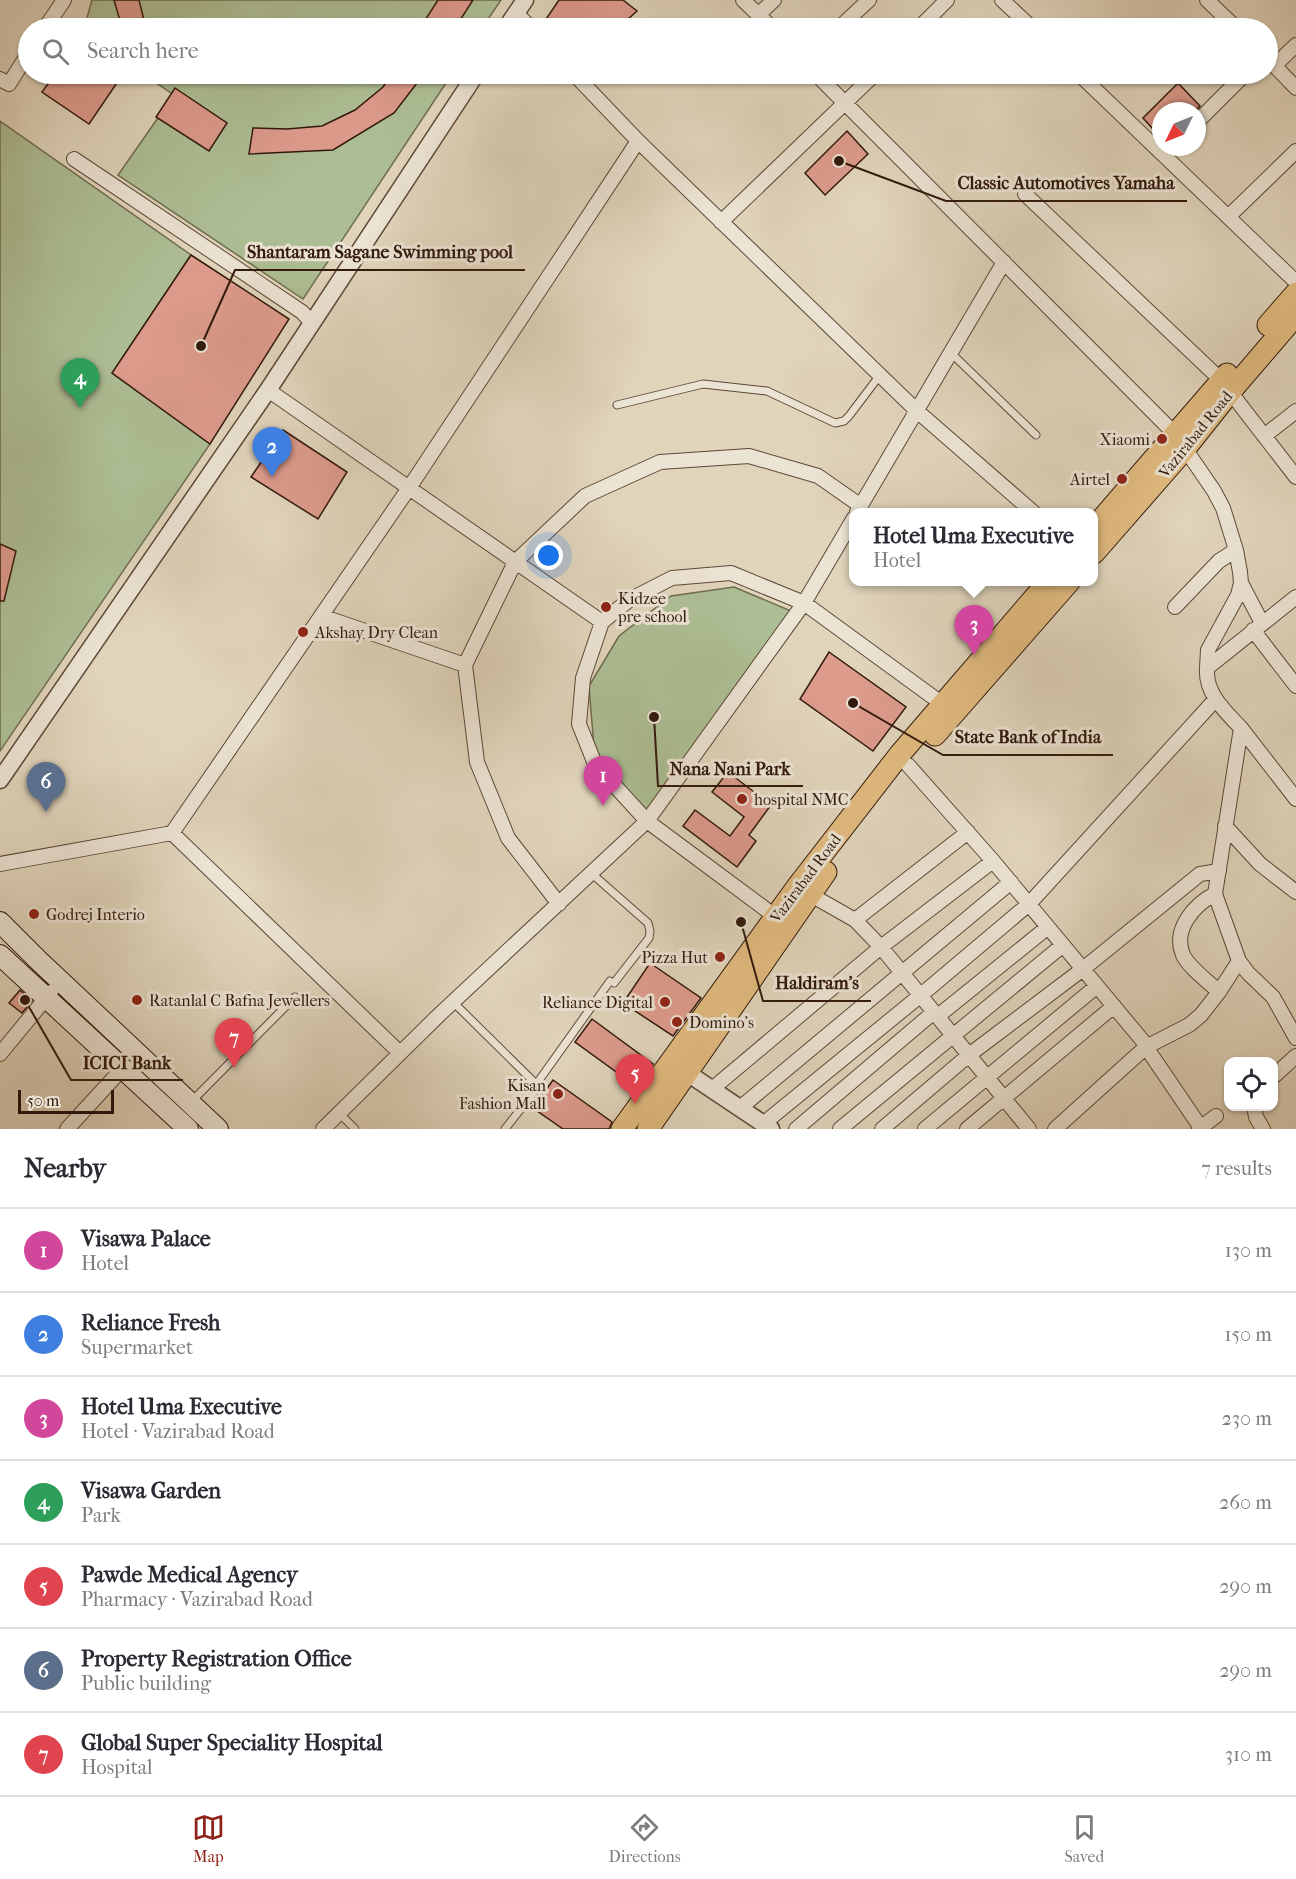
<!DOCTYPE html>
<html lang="en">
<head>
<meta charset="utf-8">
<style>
  body { margin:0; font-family:"IM FELL French Canon",serif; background:#f2f2f3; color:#2b2b33 }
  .controls { position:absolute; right:18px; bottom:18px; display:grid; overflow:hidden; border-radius:12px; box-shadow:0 2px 4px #0004 }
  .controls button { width:54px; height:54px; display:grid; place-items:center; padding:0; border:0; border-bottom:2px solid #e1e1e2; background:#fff; color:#2b2b33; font:30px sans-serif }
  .compass { position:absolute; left:1152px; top:102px; width:54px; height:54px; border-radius:50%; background:#fff; box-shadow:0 2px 4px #0004; rotate:227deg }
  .scale { position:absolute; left:18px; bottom:15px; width:96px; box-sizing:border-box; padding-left:6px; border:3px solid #31190c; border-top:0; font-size:16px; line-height:21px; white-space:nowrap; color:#31190c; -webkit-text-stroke:4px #ebe3d3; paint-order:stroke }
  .you { position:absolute; left:549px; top:556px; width:21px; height:21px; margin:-15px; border:4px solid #fff; border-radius:50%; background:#1a73e8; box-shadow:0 0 0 9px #1a73e833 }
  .badge { display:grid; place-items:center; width:39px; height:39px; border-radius:50%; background:#8f2418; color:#fff; font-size:20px; font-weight:700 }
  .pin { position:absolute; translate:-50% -50px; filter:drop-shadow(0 2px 3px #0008) }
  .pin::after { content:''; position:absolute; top:32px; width:21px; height:18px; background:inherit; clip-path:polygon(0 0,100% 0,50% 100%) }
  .popup { position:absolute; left:849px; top:508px; width:249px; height:78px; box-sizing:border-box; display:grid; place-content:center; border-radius:12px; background:#fff; filter:drop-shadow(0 2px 4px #0005); font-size:20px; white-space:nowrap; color:#7c7c81 }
  .popup b { font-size:22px; color:#2b2b33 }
  .popup::after { content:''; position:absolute; left:50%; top:100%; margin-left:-12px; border:12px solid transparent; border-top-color:#fff }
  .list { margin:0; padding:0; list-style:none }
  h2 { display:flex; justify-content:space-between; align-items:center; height:78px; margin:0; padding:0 24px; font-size:26px }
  h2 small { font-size:20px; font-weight:400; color:#7c7c81 }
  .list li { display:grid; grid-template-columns:39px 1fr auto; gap:18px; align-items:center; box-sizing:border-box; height:84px; padding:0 24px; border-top:2px solid #e1e1e2 }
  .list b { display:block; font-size:22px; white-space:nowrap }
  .list p { margin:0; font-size:20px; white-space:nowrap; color:#7c7c81 }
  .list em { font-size:20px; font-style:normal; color:#7c7c81 }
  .icon { flex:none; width:33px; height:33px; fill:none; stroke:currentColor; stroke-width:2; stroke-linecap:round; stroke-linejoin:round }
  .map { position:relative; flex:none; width:1296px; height:1129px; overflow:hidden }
  .search { position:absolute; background:#fff; box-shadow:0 2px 4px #0004; left:18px; right:18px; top:18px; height:66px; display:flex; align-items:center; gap:15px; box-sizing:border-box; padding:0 21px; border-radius:33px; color:#7c7c81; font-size:22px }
  .sheet { height:666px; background:#fff }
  nav { display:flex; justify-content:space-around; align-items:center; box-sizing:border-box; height:84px; border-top:2px solid #e1e1e2; background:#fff; font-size:16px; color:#7c7c81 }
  nav a { display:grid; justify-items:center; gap:3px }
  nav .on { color:#8f2418 }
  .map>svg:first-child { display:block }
</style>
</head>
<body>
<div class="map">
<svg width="1296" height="1129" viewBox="0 0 1296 1129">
  <rect width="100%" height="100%" fill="#e0d4bb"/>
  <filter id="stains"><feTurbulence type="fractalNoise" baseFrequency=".00333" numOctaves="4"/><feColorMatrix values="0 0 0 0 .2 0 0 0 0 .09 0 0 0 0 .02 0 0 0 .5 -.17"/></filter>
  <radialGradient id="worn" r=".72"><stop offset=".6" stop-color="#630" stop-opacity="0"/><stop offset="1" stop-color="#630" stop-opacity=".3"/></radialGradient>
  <path fill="#adbe94" stroke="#6f6c50" stroke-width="1.5" d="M 92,0 L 501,0 L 482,28 L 84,28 Z
    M 143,74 L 452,74 L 303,299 L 118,175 L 174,95 Z
    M 0,121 L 191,255 L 112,373 L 210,444 L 0,751 Z
    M 734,587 L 791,611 L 648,812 L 621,785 L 594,748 L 589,686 L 619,636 L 671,596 Z"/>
  <path fill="#dd9b8c" stroke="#31190c" stroke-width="1.5" d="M 114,0 L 139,0 L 146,28 L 122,28 Z
    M 438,0 L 473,0 L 455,28 L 420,28 Z
    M 559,0 L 623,0 L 637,11 L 618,28 L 540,28 Z
    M 55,74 L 123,74 L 89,124 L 42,92 Z
    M 392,74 L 424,74 L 394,113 L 333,150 L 249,154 L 253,128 L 287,129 L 322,126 L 355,110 L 383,87 Z
    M 1178,83 L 1200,106 L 1195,111 L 1161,111 L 1161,138 L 1143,118 Z
    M 175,88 L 227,123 L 209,151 L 156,117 Z
    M 847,131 L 868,154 L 825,195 L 805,173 Z
    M 191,255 L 289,319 L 210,444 L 112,373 Z
    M 283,430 L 347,472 L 318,519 L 251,477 Z
    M 0,544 L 16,551 L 4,601 L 0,601 Z
    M 829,652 L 906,707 L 873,751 L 800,699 Z
    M 728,772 L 771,805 L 749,835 L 756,841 L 737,867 L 683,826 L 695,810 L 730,836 L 744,817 L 712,792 Z
    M 650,963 L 701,998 L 673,1036 L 623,1003 Z
    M 20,990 L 32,1001 L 22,1013 L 9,1003 Z
    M 592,1019 L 653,1064 L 637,1087 L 575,1042 Z
    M 553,1080 L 612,1122 L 609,1129 L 563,1129 L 533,1108 Z"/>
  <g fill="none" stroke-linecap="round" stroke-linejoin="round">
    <g stroke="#5d4838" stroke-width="9">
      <path id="service" d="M 951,353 L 1036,435
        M 617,405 L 703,384 L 767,391 L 835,423 L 844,421 L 849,416 L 880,375
        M 591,873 L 648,923 L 650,931 L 649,938 L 614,983
        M 453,1002 L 533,1081 L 534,1092 L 505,1129
        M 535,1086 L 610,981
        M 192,1101 L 295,997
        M 339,1113 L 355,1129"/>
    </g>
    <g stroke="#5d4838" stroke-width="16">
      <path id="minor" d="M 743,0 L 772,28
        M 1002,0 L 1032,28
        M 1207,0 L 1236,28
        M 516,13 L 531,28
        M 758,15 L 774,0
        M 45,28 L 64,0
        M 839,28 L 869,0
        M 919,28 L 947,0
        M 1268,59 L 1296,88
        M 1274,66 L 1296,45
        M 574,74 L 638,141 L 917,411 L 1033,512
        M 816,74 L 1175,434 L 1214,491 L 1223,508 L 1236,550 L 1240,572 L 1241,583 L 1238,595 L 1208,650 L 1207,668
        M 1079,74 L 1296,282
        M 0,79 L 9,84 L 28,54
        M 1197,122 L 1245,74
        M 74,159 L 302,312 L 312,323
        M 1025,194 L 1221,380 L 1296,477
        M 1228,217 L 1296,151
        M 721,222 L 875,74
        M 268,390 L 602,622
        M 1264,436 L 1296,411
        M 857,512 L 1004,262
        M 1241,583 L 1262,623
        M 1175,607 L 1219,561 L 1236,550
        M 321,616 L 465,665
        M 1253,630 L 1296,686
        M 1241,728 L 1296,799
        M 908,765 L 993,861 L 1147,1046
        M 1225,826 L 1260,864 L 1296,892
        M 172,833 L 409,488 L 638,141
        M 0,864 L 172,833 L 400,1053
        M 804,891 L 855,920 L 881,947 L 1029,1129
        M 1215,894 C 1195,904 1172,929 1183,955 C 1190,969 1208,981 1219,992
        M 559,904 L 508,838 L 477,762 L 465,665 L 515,562 L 585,496 L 660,462 L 749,456 L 818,476 L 861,506
        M 776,917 L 647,821 L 595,764 L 579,724 L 583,678 L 602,622 L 629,600 L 672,578 L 731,573 L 804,603 L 948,708
        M 855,920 L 968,832
        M 1239,961 L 1248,973 L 1273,997 L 1296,1038
        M 938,1016 L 1048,927
        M 1146,1047 L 1201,1128
        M 0,1054 L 51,992
        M 1274,1076 L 1296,1056
        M 712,1089 L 881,947 L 993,861
        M 1254,1106 L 1256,1117 L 1263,1129
        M 740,1108 L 1011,882
        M 763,1124 L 921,995 L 1029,904 L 1215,700
        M 67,1129 L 123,1068
        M 323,1129 L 441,1013 L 647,821 L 804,603 L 854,518
        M 796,1129 L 934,1012
        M 840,1129 L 1063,945
        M 882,1129 L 969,1055 L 1083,969 L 1200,874 L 1219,871
        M 925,1129 L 1097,986
        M 967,1129 L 1114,1006
        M 1055,1129 L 1146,1047 L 1189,1025 L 1201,1015 L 1219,992 L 1239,961 L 1215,894 L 1241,728 C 1224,710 1205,693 1207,668 L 1296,597
        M 1199,1129 L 1216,1116"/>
    </g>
    <g stroke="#5d4838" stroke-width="19">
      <path id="tertiary" d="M 506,28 L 525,0
        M 0,780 L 268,390 L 476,74
        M 677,1066 L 771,1129"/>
    </g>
    <g stroke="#31190c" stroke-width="22">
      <path id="secondary" d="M 0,922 L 38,960 L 218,1129
        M 0,955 L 188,1129"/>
    </g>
    <g stroke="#31190c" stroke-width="23">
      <path id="primary" d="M 1268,325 L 1296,293
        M 1094,528 L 1227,374
        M 1094,553 L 1184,450 L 1230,392 L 1296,315
        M 935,735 L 1069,582
        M 622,1129 L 797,887 L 900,754 L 1048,582
        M 648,1129 L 826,872"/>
    </g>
    <use href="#service" stroke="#ebe3d3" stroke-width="7"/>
    <use href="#minor" stroke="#ebe3d3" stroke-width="14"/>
    <use href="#tertiary" stroke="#ebe3d3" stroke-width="16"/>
    <use href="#secondary" stroke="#ebe3d3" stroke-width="20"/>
    <use href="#primary" stroke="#e0ba7e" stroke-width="21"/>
  </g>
  <g fill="#8f2418" stroke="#ebe3d3" stroke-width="2">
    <circle cx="1162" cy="439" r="6"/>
    <circle cx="1122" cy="479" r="6"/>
    <circle cx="606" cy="607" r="6"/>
    <circle cx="303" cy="632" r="6"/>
    <circle cx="742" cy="799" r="6"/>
    <circle cx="34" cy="914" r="6"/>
    <circle cx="720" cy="957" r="6"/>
    <circle cx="137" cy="1000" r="6"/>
    <circle cx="665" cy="1002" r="6"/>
    <circle cx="677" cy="1022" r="6"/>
    <circle cx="558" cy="1094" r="6"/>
  </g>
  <g text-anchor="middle" stroke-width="6" stroke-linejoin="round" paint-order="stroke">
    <g font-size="16" fill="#31190c" stroke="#ebe3d3">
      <text transform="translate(1195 434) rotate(-51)" y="6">Vazirabad Road</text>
      <text transform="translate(805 878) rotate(-53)" y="6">Vazirabad Road</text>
    </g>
    <g font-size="16" fill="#31190c" stroke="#ebe3d3" text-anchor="start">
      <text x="1150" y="445" text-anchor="end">Xiaomi</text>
      <text x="1110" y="485" text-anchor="end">Airtel</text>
      <text x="618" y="604">Kidzee<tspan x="618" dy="18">pre school</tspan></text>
      <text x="315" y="638">Akshay Dry Clean</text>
      <text x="754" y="805">hospital NMC</text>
      <text x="46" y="920">Godrej Interio</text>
      <text x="708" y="963" text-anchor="end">Pizza Hut</text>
      <text x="149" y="1006">Ratanlal C Bafna Jewellers</text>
      <text x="653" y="1008" text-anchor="end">Reliance Digital</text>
      <text x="689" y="1028">Domino's</text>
      <text x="546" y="1091" text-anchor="end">Kisan<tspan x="546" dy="18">Fashion Mall</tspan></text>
    </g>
  </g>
  <path fill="none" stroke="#31190c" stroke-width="2" d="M839 161L946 201H1187M201 346L235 270H525M853 703L943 755H1113M654 717L658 786H803M741 922L763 1001H871M25 1000L71 1080H183"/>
  <g fill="#31190c" stroke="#ebe3d3" stroke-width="2">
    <circle cx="839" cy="161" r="6"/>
    <circle cx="201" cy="346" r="6"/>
    <circle cx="853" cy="703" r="6"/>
    <circle cx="654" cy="717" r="6"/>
    <circle cx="741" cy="922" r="6"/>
    <circle cx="25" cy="1000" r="6"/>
  </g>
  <g font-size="18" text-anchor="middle" font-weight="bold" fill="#31190c" stroke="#ebe3d3" stroke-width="6" stroke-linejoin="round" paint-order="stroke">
    <text x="1066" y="189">Classic Automotives Yamaha</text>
    <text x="380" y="258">Shantaram Sagane Swimming pool</text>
    <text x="1028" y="743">State Bank of India</text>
    <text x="730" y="775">Nana Nani Park</text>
    <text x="817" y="989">Haldiram's</text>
    <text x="127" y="1069">ICICI Bank</text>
  </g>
  <rect width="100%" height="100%" filter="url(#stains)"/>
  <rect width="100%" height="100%" fill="url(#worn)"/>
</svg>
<div class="controls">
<button><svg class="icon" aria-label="locate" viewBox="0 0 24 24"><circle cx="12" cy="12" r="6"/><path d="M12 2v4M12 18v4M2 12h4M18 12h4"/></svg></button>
</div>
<svg class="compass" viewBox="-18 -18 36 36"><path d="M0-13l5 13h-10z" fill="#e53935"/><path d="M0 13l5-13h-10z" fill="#7c7c81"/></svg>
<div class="scale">50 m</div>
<div class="you"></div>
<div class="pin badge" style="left:603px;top:806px;background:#d1479c">1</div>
<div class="pin badge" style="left:272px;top:477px;background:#3f7fe0">2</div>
<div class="pin badge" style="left:974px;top:655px;background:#d1479c">3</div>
<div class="popup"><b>Hotel Uma Executive</b>Hotel</div>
<div class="pin badge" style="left:80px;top:408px;background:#2e9e5b">4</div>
<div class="pin badge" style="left:635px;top:1104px;background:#e0444e">5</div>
<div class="pin badge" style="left:46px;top:812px;background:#5c6f8a">6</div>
<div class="pin badge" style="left:234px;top:1068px;background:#e0444e">7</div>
<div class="search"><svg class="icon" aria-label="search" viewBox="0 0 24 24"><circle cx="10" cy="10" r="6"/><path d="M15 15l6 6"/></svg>Search here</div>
</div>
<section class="sheet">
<h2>Nearby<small>7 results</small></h2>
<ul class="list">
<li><span class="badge" style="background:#d1479c">1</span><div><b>Visawa Palace</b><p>Hotel</p></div><em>130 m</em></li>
<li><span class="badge" style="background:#3f7fe0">2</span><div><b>Reliance Fresh</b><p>Supermarket</p></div><em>150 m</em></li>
<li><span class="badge" style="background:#d1479c">3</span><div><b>Hotel Uma Executive</b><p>Hotel · Vazirabad Road</p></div><em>230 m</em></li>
<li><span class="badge" style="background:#2e9e5b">4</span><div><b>Visawa Garden</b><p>Park</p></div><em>260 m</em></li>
<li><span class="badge" style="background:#e0444e">5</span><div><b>Pawde Medical Agency</b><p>Pharmacy · Vazirabad Road</p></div><em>290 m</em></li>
<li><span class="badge" style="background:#5c6f8a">6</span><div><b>Property Registration Office</b><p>Public building</p></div><em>290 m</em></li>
<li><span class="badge" style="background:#e0444e">7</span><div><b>Global Super Speciality Hospital</b><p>Hospital</p></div><em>310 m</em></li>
</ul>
</section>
<nav>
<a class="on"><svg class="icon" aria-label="map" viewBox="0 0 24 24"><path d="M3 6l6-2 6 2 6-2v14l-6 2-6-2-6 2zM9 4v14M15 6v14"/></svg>Map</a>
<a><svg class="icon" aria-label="directions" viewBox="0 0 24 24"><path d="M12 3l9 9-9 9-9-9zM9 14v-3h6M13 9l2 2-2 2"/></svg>Directions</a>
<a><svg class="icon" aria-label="saved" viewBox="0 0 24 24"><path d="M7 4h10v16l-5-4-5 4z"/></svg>Saved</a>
</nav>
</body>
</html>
